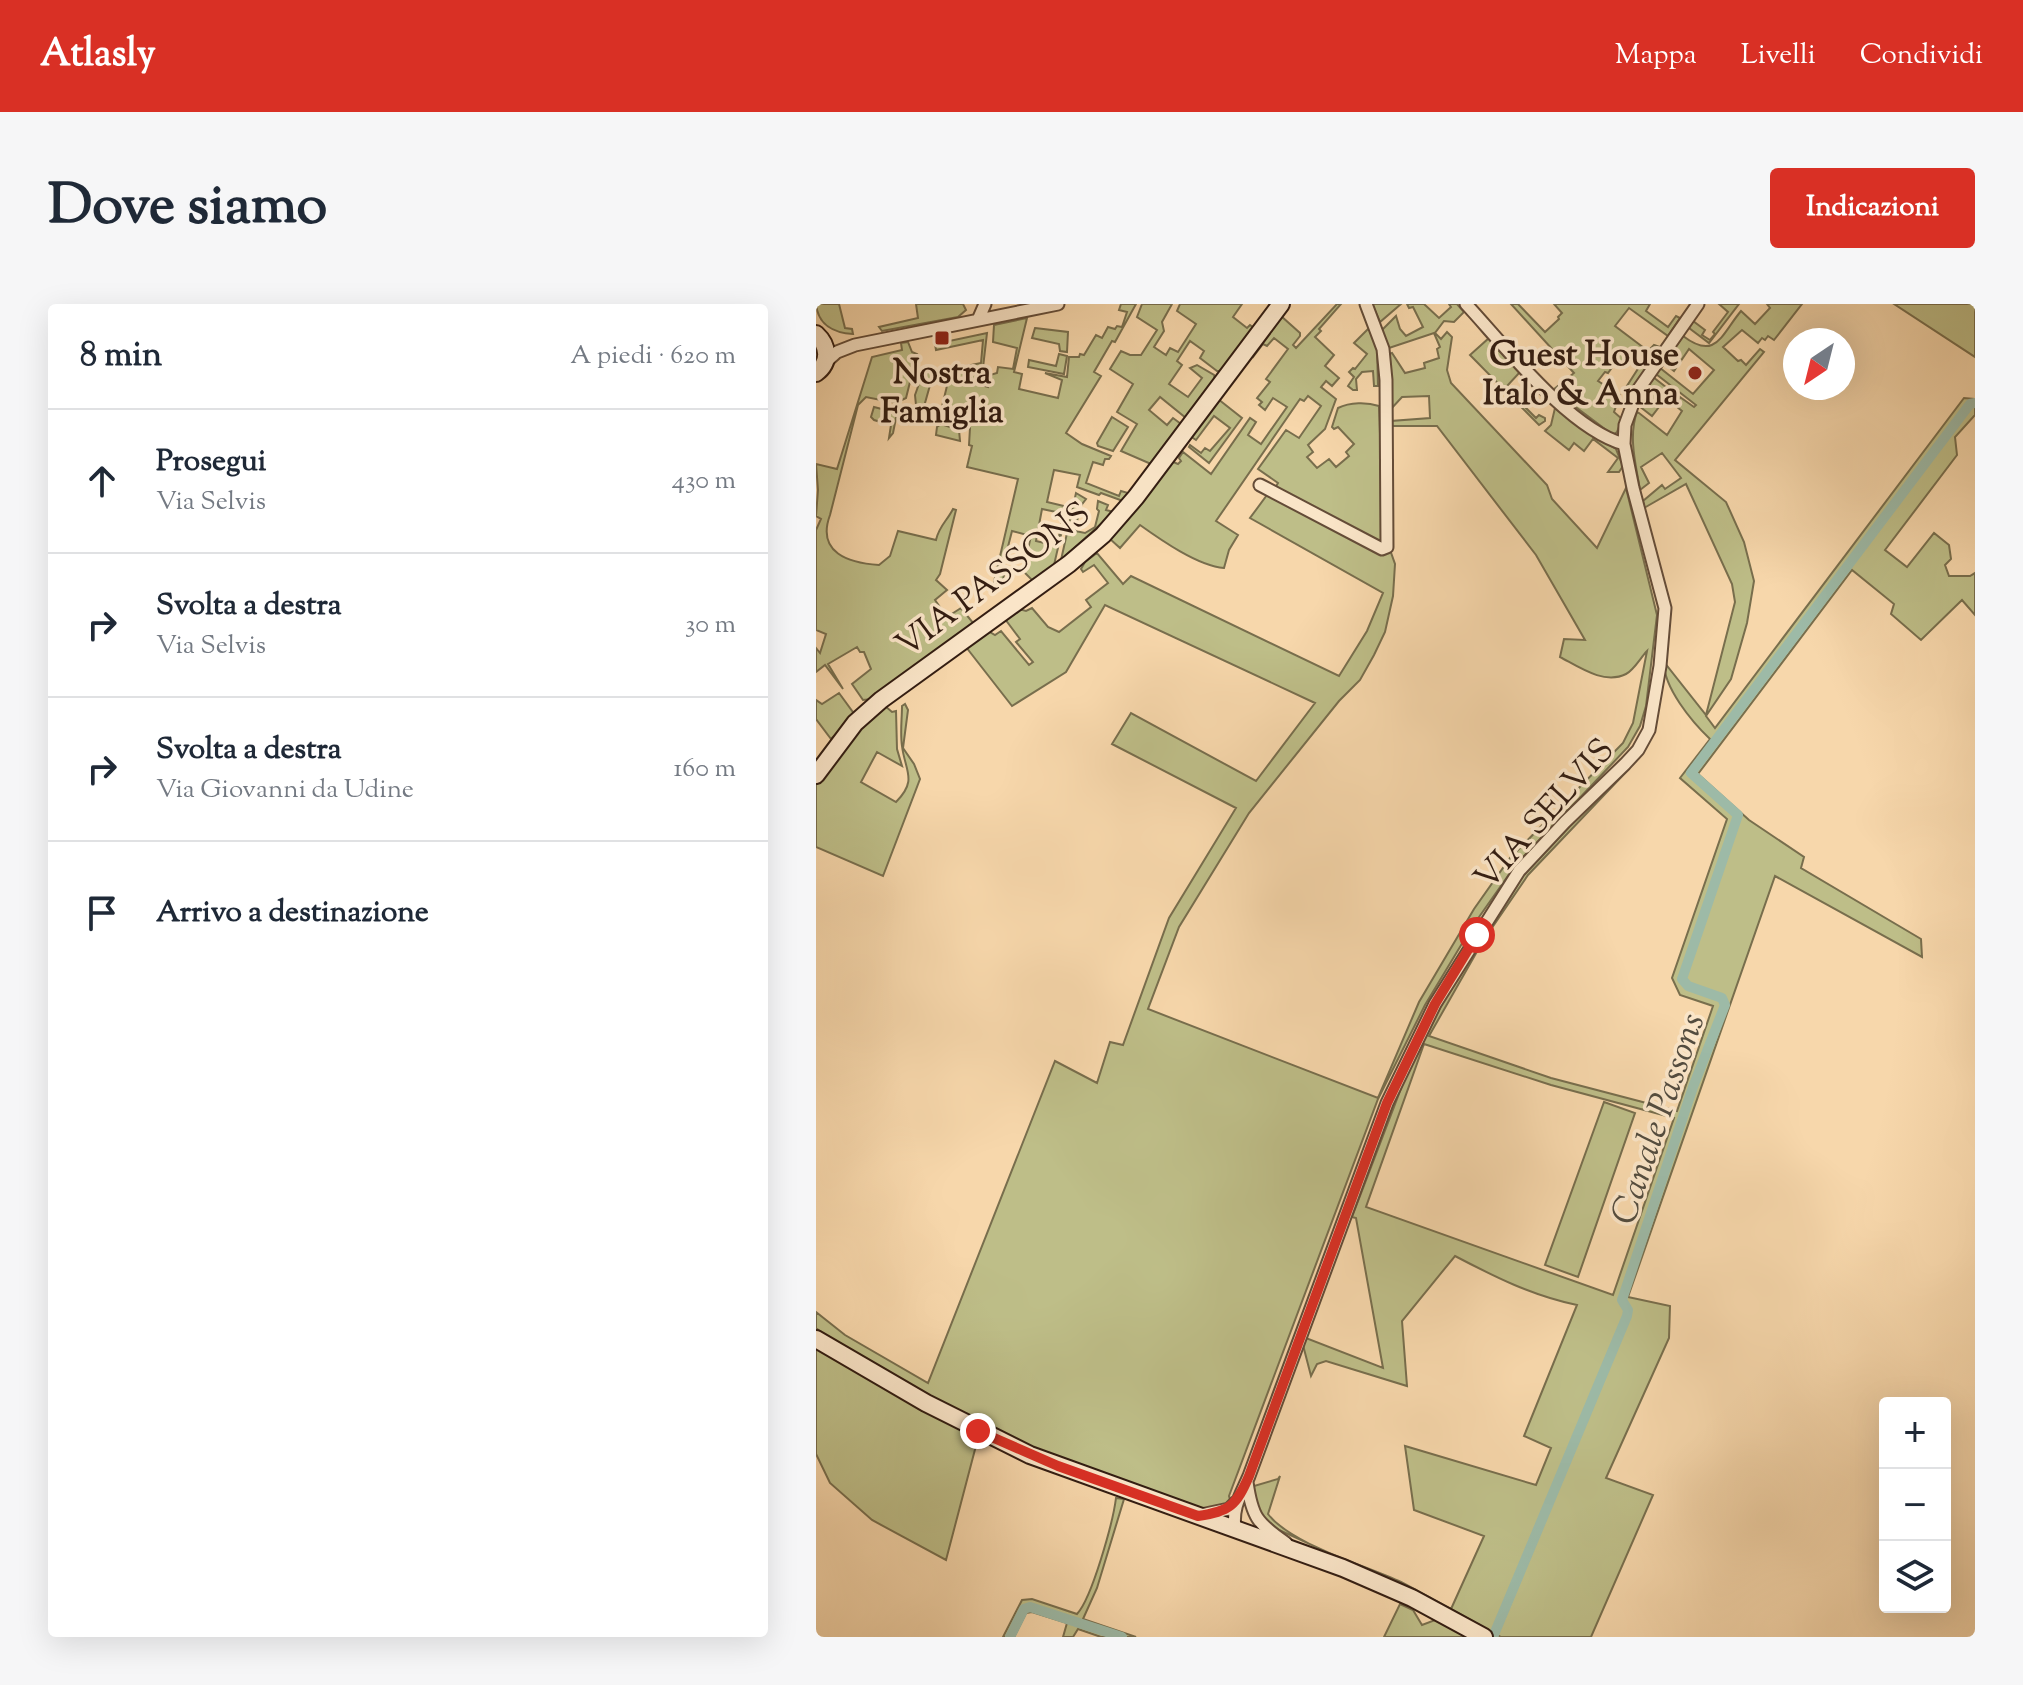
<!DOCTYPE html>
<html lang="it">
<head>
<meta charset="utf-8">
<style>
  body { margin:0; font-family:"Sorts Mill Goudy",serif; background:#f6f6f7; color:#1f2937 }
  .controls { position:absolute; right:24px; bottom:24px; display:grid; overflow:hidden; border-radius:8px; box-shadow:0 8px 32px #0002 }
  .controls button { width:72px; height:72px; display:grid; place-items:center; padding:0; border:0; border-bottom:2px solid #e0e1e3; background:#fff; color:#1f2937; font:40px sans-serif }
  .compass { position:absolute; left:967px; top:24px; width:72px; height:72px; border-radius:50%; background:#fff; box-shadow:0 8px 32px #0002; rotate:215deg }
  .stop { position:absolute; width:24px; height:24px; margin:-18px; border:6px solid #d93025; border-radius:50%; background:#fff }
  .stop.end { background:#d93025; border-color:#fff; box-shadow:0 2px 8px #0008 }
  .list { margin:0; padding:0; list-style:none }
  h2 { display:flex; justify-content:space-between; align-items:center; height:104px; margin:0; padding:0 32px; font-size:34px }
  h2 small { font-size:26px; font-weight:400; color:#747a83 }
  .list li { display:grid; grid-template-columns:52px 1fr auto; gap:24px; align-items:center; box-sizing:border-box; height:144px; padding:0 32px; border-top:2px solid #e0e1e3 }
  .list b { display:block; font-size:30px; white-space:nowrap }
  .list p { margin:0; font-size:26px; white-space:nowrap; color:#747a83 }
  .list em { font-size:26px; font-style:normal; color:#747a83 }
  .icon { flex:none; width:44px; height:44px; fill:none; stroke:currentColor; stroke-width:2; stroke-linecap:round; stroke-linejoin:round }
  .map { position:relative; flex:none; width:1159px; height:1333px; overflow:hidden; border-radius:8px }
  header { display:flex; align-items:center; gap:48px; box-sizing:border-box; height:112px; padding:0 40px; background:#d93025; color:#fff }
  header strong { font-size:38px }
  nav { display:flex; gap:44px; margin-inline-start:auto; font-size:28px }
  .intro { display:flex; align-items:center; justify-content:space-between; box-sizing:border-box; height:192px; padding:0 48px }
  h1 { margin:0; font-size:56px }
  .button { padding:20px 36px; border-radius:8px; background:#d93025; color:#fff; font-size:28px; font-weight:700 }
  main { display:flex; gap:48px; padding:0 48px }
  aside { flex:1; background:#fff; border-radius:8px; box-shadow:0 8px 32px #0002 }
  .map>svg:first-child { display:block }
</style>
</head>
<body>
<header>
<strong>Atlasly</strong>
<nav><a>Mappa</a><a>Livelli</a><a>Condividi</a></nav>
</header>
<div class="intro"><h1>Dove siamo</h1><a class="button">Indicazioni</a></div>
<main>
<aside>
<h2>8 min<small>A piedi · 620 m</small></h2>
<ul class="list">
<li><svg class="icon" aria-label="ahead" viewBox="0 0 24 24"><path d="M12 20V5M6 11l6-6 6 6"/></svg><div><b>Prosegui</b><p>Via Selvis</p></div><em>430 m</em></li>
<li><svg class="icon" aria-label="right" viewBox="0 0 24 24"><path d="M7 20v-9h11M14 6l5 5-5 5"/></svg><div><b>Svolta a destra</b><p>Via Selvis</p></div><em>30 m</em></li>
<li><svg class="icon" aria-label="right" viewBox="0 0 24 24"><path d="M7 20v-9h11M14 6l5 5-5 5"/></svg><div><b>Svolta a destra</b><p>Via Giovanni da Udine</p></div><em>160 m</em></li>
<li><svg class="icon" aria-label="arrive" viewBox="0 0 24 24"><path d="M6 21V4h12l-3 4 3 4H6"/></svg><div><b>Arrivo a destinazione</b></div></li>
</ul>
</aside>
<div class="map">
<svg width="1159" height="1333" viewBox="0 0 1159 1333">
  <rect width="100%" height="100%" fill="#f7d7ab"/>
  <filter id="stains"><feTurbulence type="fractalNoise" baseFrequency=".0025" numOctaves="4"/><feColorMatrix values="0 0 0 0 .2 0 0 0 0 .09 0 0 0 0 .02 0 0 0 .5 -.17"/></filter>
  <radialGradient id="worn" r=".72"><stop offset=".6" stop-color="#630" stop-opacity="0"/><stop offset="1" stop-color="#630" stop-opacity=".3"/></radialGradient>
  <path fill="#bebe88" stroke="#786e4d" stroke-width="2" fill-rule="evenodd" d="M 0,0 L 23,0 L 29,24 L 36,25 L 37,30 C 18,29 2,21 0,0 Z
    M 100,0 L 147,0 L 150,6 L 142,13 L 66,27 L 63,23 L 102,14 Z
    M 305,0 L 320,0 L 299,38 L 296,37 L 278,68 L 285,72 L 250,129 L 266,140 L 295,152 L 293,155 L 289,155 L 287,161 L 277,158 L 270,179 L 303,192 L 305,187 L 312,189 L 307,197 L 285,189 L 283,191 L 261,183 L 264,171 L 238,166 L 231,198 L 252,203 L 250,210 L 226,205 L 220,237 L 241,242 L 246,218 L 248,218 L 238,261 L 217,277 L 207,267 L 215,232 L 196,227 L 185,270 L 188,271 L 186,280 L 178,278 L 202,175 L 151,163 L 156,142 L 153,141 L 154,124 L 147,116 L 124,111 L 135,65 L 165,59 L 167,36 L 120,46 L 119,40 L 171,29 L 165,81 L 172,83 L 174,71 L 181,69 L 182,63 L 197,65 L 201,44 L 177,38 L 178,21 L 211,14 L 198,68 L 206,70 L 203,85 L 242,94 L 246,76 L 229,69 L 251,73 L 253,53 L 263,53 L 264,50 L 268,51 L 280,31 L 286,34 L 292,23 L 299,25 L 301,22 L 306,23 L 311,8 L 303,6 Z
    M 326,0 L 356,0 L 346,18 L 348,27 L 338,43 L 350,51 L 354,44 L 362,48 L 380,20 L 361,7 L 364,0 L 426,0 L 417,13 L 431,24 L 434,21 L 438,24 L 406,67 L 401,67 L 384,54 L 388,47 L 374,37 L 361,57 L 366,61 L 353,80 L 372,93 L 386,74 L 374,64 L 381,61 L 398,71 L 399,76 L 370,114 L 344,93 L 333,106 L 351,121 L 357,114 L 365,120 L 335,160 L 305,147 L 321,120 L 301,108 L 317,80 L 294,65 L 305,47 L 314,51 L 325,51 L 341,26 L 321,13 Z
    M 521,0 L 525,0 L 503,25 L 505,27 L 499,33 L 518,51 L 509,62 L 523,74 L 516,82 L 510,77 L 505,83 L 520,95 L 509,125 L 492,141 L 497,148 L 491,153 L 501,164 L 513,155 L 520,163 L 533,152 L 530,148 L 538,140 L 522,123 L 518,125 L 516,123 L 522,104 C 534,98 551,98 563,102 L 568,239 L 562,239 L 459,184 L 462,179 L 442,165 L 470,126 L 483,134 L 505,102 L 492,92 L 488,97 L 484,95 L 400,217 L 422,231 L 413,246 L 408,264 C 382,262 345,236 324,221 L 304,244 L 294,235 L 355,157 L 362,160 L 365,157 L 363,154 L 367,148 L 395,170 L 434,114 L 440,118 L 432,131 L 445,140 L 471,103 L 457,94 L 449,106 L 443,101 L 446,98 L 441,94 L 454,78 L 450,75 L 472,45 L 458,34 L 451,42 L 447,40 L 437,53 L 435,51 L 465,12 L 484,29 L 484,32 L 477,41 L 480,44 Z
    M 556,0 L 585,0 L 564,18 Z
    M 591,0 L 608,0 L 623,14 L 635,3 L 633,0 L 641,0 L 648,8 L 638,18 L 628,17 L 619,29 L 625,35 L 631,28 L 636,33 L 631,66 L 635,79 L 731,181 L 736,195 L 781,244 L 810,184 L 841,311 L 830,402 L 824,422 L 812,443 L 699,562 L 656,623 L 609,701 L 562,795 L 413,1192 L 415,1199 L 395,1205 L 387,1205 L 212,1143 L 115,1094 L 11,1033 L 0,1024 L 0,1008 L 29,1031 L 112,1079 L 239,757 L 281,779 L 294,738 L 307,741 L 353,614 L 420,504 L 296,440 L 315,409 L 440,477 L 499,399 L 289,301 L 250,368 L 196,402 L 150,343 L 172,327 L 179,331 L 185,327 L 213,361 L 217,358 L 200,338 L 204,335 L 189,315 L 203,305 L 210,307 L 216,304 L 232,323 L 243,328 L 275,303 L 270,296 L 292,279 L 278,261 L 267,268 L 265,265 L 269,258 L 281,249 L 307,280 L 315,272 L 523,372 L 551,327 L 567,289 L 434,214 L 451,191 L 573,243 L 579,260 L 577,292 L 569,328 L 558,351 L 544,376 L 523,397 L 433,509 L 363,623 L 332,705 L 562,794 L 603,698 L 658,605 L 694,554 L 807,439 L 817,419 L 831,347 C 825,353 818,366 810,370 C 788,381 763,363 744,353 L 748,335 L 769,336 L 720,251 L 621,122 L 575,122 L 575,117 L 614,114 L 613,92 L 586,93 L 575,105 L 573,50 L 576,49 L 589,69 L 609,64 L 608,59 L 623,54 L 621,45 L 624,43 L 618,29 L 573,44 L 566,26 L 580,12 L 584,25 L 590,32 L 607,23 L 597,3 L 593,4 Z
    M 695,0 L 702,0 L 729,28 L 743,15 L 742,13 L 746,9 L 738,0 L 834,0 L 830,7 L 852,23 L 860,12 L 864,14 L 852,32 L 813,4 L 799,22 L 832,47 L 838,41 L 844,43 L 816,87 L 809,85 L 825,60 L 812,51 L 805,61 L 800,58 L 792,69 L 789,68 L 782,77 L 804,91 L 798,108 L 806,115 L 801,128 L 797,131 L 737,86 L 758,69 Z
    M 903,0 L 923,0 L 893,39 L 873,24 L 877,17 L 889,26 L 886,31 L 894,36 L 899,30 L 897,28 L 912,8 Z
    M 951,0 L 986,0 L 958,36 L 952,32 L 949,36 L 946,34 L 942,39 L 926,26 L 907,43 L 922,57 L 925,56 L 930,61 L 944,45 L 948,48 L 859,156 L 910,198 L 928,238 L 938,277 L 931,319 L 915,375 L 890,412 L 899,424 L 1148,94 L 1159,95 L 1159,111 L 1139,133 L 1141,151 L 1069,246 L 1091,263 L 1118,229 L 1133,241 L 1135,255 L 1129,261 L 1133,272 L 1154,272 L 1159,269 L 1159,311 L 1146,296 L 1105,336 L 1075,310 L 1078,300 L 1036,266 L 882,470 L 933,516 L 988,553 L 985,564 L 1105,635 L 1106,653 L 959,572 L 812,993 L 854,1002 L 853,1034 L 790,1174 L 837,1191 L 775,1333 L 685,1333 L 635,1305 L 463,1226 C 448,1215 436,1203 438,1182 L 462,1175 L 464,1172 L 452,1210 C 476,1241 549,1261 585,1278 C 602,1287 618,1296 635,1305 L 668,1232 L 598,1206 L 589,1142 L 720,1181 L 735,1144 L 708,1132 L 761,1001 C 717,992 679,973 639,952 L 586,1017 L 591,1082 L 510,1057 L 501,1060 L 495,1072 L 487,1041 L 490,1034 L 567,1064 L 540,914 L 536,913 L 594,761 L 644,666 L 710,565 L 825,446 L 813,465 L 712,571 L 667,637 L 613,732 L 735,774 L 861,807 L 897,702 L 864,691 L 856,674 L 911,515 L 864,474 L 894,435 C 876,418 847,383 848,358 L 890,411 L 919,298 L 916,280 L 870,180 L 828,204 L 827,197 L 846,181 L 849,185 L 865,174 L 846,149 L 825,163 L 833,179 L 824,186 C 820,161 812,133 821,108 L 823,109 L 851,131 L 866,107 L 850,94 L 836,112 L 823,102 L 837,73 L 855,87 L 857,96 L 862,99 L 864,93 L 878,103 L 880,101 L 840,70 L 844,64 L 877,90 L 898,66 L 873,45 L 858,67 L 848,59 L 867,32 C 900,57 905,31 925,7 L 939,20 L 954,4 ZM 608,740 L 735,781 L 858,814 L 797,991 L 550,903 Z
    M 1078,0 L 1159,0 L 1159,53 Z
    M 219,24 L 252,28 L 251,48 L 244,47 L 243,40 L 216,34 Z
    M 553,24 L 561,44 L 562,82 L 558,82 L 557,67 L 546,68 L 540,75 L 541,86 L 537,86 L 532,82 L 538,73 L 533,68 L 537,64 L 539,65 L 551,50 L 538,39 Z
    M 673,34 L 704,68 L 691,82 L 703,90 L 700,94 L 720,114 L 723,111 L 729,114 L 729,117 L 723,121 L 654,51 Z
    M 92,38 L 96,48 L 101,50 L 90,94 L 80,99 L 50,93 L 42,101 L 14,211 C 0,249 33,259 63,261 L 74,252 L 82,227 L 120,236 C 123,222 131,217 137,205 L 140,206 L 124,270 L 120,276 L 131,286 L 119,296 L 131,313 L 145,304 L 158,320 L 56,395 L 47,396 L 36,380 L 55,365 L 48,348 L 44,348 L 41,343 L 12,360 L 27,385 L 9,361 L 0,368 L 0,344 L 4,349 L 10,330 L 0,326 L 0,226 L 5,215 L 0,212 L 2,186 L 0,160 L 21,165 L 56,53 L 86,46 L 85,39 Z
    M 243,50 L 251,52 L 248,70 L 212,63 L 213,56 L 240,62 Z
    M 109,63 L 116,64 L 118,67 L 107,106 L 100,101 L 99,91 Z
    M 402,95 L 426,114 L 393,159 L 373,143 L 374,141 L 385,149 L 389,144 L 394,147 L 414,124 L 398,112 L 380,136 L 374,132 Z
    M 58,103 L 81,109 L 77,129 L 73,134 L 75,121 L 58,116 L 55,113 Z
    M 739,104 L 768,126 L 800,145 L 807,162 L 803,168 L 792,168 L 802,154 L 777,135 L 768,147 L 758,139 L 753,146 L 729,127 L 735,121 Z
    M 296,113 L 312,123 L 297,147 L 282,142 L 281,139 Z
    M 125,120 L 143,126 L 144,137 L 120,131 L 121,123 Z
    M 260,189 L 270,195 L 264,203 L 259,227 L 269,229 L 279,223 L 283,207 L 281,205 L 282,197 L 292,201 L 290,206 L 298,208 L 245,256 Z
    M 23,389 L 39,411 L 15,435 L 0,415 L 0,396 L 6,400 Z
    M 89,400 L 92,406 L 87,444 L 98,460 L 104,475 L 67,572 L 0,543 L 0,480 L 28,441 L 68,401 L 76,408 L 80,407 L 81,445 L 86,462 L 61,448 L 45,478 L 80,498 C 102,476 89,467 86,442 C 84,429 86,415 86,402 Z
    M 788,798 L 819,809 L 762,973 L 729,961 Z
    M 0,1044 L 162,1134 L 130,1256 L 56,1216 L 14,1179 L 0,1150 Z
    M 300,1194 L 308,1195 L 281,1284 L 267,1315 L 320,1333 L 285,1333 L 262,1325 L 257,1333 L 247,1333 L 251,1319 L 216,1308 L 210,1309 L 198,1333 L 187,1333 L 206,1296 L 216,1295 L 261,1310 C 276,1294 297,1218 300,1194 Z
    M 584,1300 L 597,1306 L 606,1321 L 619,1316 L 652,1333 L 568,1333 Z"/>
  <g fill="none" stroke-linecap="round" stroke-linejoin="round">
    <path stroke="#9dbaa7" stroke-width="10" d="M 194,1333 L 208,1305 L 214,1303 L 306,1333
      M 677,1333 L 811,1012 L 812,1006 L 806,996 L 877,783 L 909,701 L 906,694 L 872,682 L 866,675 L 922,511 L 875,469 L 1154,100 L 1159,99"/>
    <g stroke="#644c38" stroke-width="15">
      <path id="street" d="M 650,0 C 689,42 753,125 808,140
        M 162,16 L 169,0
        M 10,58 L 21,48 L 39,41 L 242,0
        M 444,181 L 566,245 L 571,243 L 570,76 L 567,45 L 550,0
        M 431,1178 C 436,1213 441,1219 470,1239
        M 385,1211 L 413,1205 L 420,1198
        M 419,1224 C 416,1203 425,1191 433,1172 L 571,799 L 619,700 L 703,567 L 749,518 L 809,460 L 822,446 L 833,426 L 844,362 L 849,304 L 817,184 L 808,140 L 809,121 L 822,86 L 882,0"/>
    </g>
    <g stroke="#331d12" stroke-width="20">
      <path id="secondary" d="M 0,30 C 12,41 15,58 0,69
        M 0,471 L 39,419 L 65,396 L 253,260 L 287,231 L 320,193 L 465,0
        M 0,1035 L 110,1099 L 214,1151 L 527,1264 L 596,1294 L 668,1333"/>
    </g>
    <use href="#street" stroke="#fae5c8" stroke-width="11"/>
    <use href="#secondary" stroke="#fae5c8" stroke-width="16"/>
  </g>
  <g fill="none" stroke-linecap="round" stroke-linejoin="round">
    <path stroke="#d93025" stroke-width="10" d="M 162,1127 L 242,1162 L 382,1212 C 414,1207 420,1202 433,1172 L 571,799 L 619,700 L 661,631"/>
  </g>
  <g fill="#8f2418" stroke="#fae5c8" stroke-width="3">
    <rect x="118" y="26" width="16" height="16" rx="4"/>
    <circle cx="879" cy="69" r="8"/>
  </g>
  <g text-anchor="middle" stroke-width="7" stroke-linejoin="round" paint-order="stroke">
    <g font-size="34" font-weight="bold" fill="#331d12" stroke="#fae5c8" text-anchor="end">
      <text x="863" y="61">Guest House<tspan x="863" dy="39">Italo &amp; Anna</tspan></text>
      <text x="126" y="79" text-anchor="middle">Nostra<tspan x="126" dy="39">Famiglia</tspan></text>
    </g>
    <g font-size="34" fill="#331d12" stroke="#fae5c8">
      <text transform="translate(176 274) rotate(-37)" y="12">VIA PASSONS</text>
      <text transform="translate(727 509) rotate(-48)" y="12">VIA SELVIS</text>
    </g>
    <g font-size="36" font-style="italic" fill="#534c3f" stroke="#fae5c8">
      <text transform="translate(840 814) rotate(-71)" y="13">Canale Passons</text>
    </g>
  </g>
  <rect width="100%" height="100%" filter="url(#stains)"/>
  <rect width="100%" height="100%" fill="url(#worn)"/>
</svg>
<div class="controls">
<button>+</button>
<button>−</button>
<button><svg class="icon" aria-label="layers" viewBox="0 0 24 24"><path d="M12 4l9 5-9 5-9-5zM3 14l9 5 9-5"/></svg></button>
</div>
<svg class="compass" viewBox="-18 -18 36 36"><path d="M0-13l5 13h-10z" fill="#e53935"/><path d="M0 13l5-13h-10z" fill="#747a83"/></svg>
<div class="stop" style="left:661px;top:631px"></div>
<div class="stop end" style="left:162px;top:1127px"></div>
</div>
</main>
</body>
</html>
